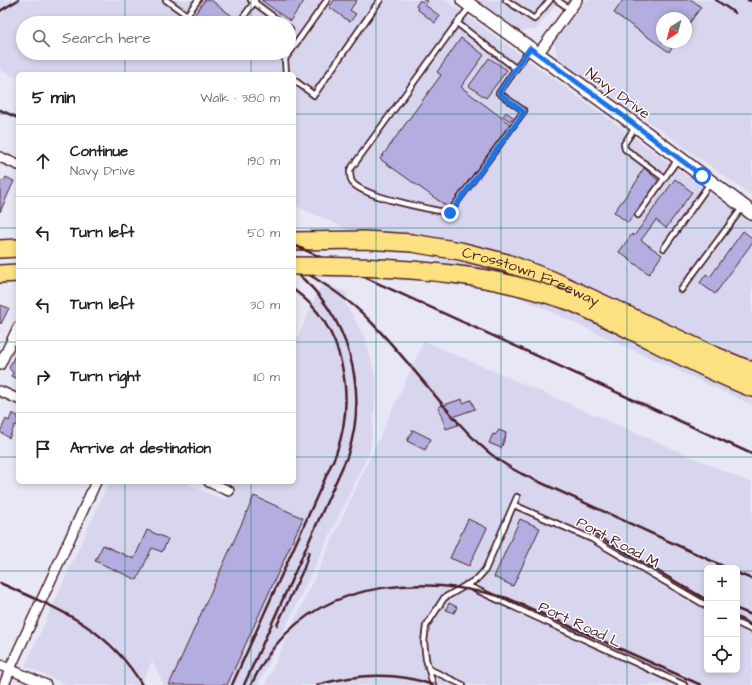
<!DOCTYPE html>
<html lang="en">
<head>
<meta charset="utf-8">
<style>
  body { margin:0; font-family:"Architects Daughter",sans-serif; background:#f2f2f2; color:#222 }
  .controls { position:absolute; right:12px; bottom:12px; display:grid; overflow:hidden; border-radius:6px; box-shadow:0 2px 6px #0003 }
  .controls button { width:36px; height:36px; display:grid; place-items:center; padding:0; border:0; border-bottom:1px solid #e0e0e0; background:#fff; color:#222; font:20px sans-serif }
  .compass { position:absolute; left:656px; top:12px; width:36px; height:36px; border-radius:50%; background:#fff; box-shadow:0 2px 6px #0003; rotate:216deg }
  .stop { position:absolute; width:12px; height:12px; margin:-9px; border:3px solid #1a73e8; border-radius:50%; background:#fff }
  .stop.end { background:#1a73e8; border-color:#fff; box-shadow:0 1px 4px #0008 }
  .list { margin:0; padding:0; list-style:none }
  h2 { display:flex; justify-content:space-between; align-items:center; height:52px; margin:0; padding:0 16px; font-size:17px }
  h2 small { font-size:13px; font-weight:400; color:#767676 }
  .list li { display:grid; grid-template-columns:26px 1fr auto; gap:12px; align-items:center; box-sizing:border-box; height:72px; padding:0 16px; border-top:1px solid #e0e0e0 }
  .list b { display:block; font-size:15px; white-space:nowrap }
  .list p { margin:0; font-size:13px; white-space:nowrap; color:#767676 }
  .list em { font-size:13px; font-style:normal; color:#767676 }
  .icon { flex:none; width:22px; height:22px; fill:none; stroke:currentColor; stroke-width:2; stroke-linecap:round; stroke-linejoin:round }
  .map { position:relative; flex:none; width:752px; height:685px; overflow:hidden }
  .search { position:absolute; background:#fff; box-shadow:0 2px 6px #0003; left:16px; top:16px; width:280px; height:44px; display:flex; align-items:center; gap:10px; box-sizing:border-box; padding:0 14px; border-radius:22px; color:#767676; font-size:15px }
  .panel { position:absolute; background:#fff; box-shadow:0 2px 6px #0003; left:16px; top:72px; width:280px; height:412px; border-radius:6px }
  .map>svg:first-child { display:block }
</style>
</head>
<body>
<div class="map">
<svg width="752" height="685" viewBox="0 0 752 685">
  <rect width="100%" height="100%" fill="#e8e7f5"/>
  <filter id="ink" filterUnits="userSpaceOnUse"><feTurbulence type="fractalNoise" baseFrequency=".025" numOctaves="2"/><feDisplacementMap in="SourceGraphic" scale="8" xChannelSelector="R" yChannelSelector="G"/><feConvolveMatrix kernelMatrix="1 2 1 2 8 2 1 2 1" color-interpolation-filters="sRGB"/></filter>
  <g filter="url(#ink)">
    <path fill="#d8d6ee" fill-rule="evenodd" d="M 0,0 L 445,0 L 752,223 L 752,405 L 387,236 L 382,245 L 294,205 L 294,74 L 18,74 L 18,78 L 0,70 ZM 23,23 L 289,23 L 289,53 L 23,53 Z
      M 476,0 L 559,0 L 537,29 L 520,31 Z
      M 585,0 L 752,0 L 752,196 L 652,124 L 558,58 L 554,41 ZM 662,18 L 686,18 L 686,42 L 662,42 Z
      M 322,282 L 348,293 L 344,301 L 366,340 L 377,384 L 370,451 L 258,685 L 164,685 L 152,661 L 141,685 L 68,685 L 25,666 L 109,482 L 183,482 L 225,500 L 233,482 L 294,482 L 294,346 Z
      M 424,341 L 752,483 L 752,685 L 265,685 ZM 707,568 L 737,568 L 737,670 L 707,670 Z"/>
    <path fill="#b3aedf" stroke="#4a1f2b" d="M 205,0 L 211,0 L 235,18 L 231,23 L 207,23 L 195,14 Z
      M 261,0 L 305,0 L 290,21 Z
      M 334,0 L 357,0 L 350,10 L 356,14 L 350,22 L 329,7 Z
      M 420,0 L 422,2 L 424,0 L 427,0 L 428,1 L 425,5 L 440,16 L 435,23 L 417,9 L 418,8 L 416,6 Z
      M 623,0 L 692,0 L 701,7 L 686,28 L 686,18 L 662,18 L 662,42 L 676,42 L 669,52 L 614,13 Z
      M 461,38 L 484,55 L 461,87 L 510,124 L 449,208 L 380,159 L 441,75 L 437,72 Z
      M 489,58 L 507,70 L 486,98 L 469,86 Z
      M 506,112 L 513,117 L 510,121 L 503,116 Z
      M 644,168 L 659,181 L 628,223 L 614,212 L 639,178 L 638,177 Z
      M 6,177 L 14,181 L 0,212 L 0,181 L 1,180 L 4,181 Z
      M 675,179 L 692,192 L 666,228 L 656,220 L 641,240 L 662,255 L 649,274 L 619,252 L 632,234 L 634,236 Z
      M 743,231 L 752,238 L 752,243 L 715,294 L 700,283 L 706,274 L 710,277 Z
      M 0,305 L 9,308 L 1,324 L 0,323 Z
      M 17,351 L 18,352 L 18,379 L 11,376 L 13,373 L 9,368 Z
      M 462,399 L 463,403 L 471,400 L 475,409 L 455,416 L 458,425 L 446,429 L 438,407 Z
      M 12,413 L 18,416 L 18,426 L 15,425 L 9,438 L 0,432 L 6,419 L 9,421 Z
      M 413,430 L 431,439 L 425,450 L 407,441 Z
      M 499,430 L 506,433 L 505,436 L 506,436 L 501,448 L 489,443 L 493,434 L 495,435 Z
      M 254,496 L 303,518 L 227,685 L 169,685 Z
      M 468,519 L 487,528 L 469,566 L 450,558 Z
      M 520,519 L 540,528 L 513,586 L 494,577 Z
      M 147,530 L 168,539 L 162,552 L 152,548 L 137,580 L 95,561 L 103,545 L 134,559 Z
      M 449,603 L 457,607 L 454,613 L 446,610 Z"/>
    <g fill="none" stroke-linecap="round" stroke-linejoin="round">
      <g stroke="#4a1f2b" stroke-width="8">
        <path id="lane" d="M 166,0 L 198,23
          M 251,0 L 282,23
          M 506,0 L 534,19 L 550,0
          M 557,0 L 570,9
          M 470,7 L 457,23 L 350,170 C 350,174 350,178 352,182 C 362,197 430,209 449,213 L 524,111 L 499,93 L 529,50
          M 187,15 L 198,0
          M 239,23 L 255,1
          M 457,23 L 515,68
          M 289,28 L 290,29
          M 286,74 L 285,59 L 327,0
          M 294,80 L 314,95 L 380,0
          M 636,126 L 624,144 L 625,149 L 664,178
          M 638,215 L 678,159
          M 664,248 L 710,183
          M 681,290 L 742,208
          M 514,505 L 592,539 L 707,606
          M 466,585 L 684,685
          M 737,623 L 752,630
          M 429,669 L 463,685
          M 433,685 L 426,659 L 424,642 L 426,626 L 444,598 L 477,579 L 485,570 L 517,497"/>
      </g>
      <g stroke="#4a1f2b" stroke-width="12">
        <path id="street" d="M 538,54 L 577,0
          M 0,157 L 18,165
          M 0,365 L 18,327
          M 0,391 L 18,399
          M 209,482 L 229,491
          M 0,665 L 46,685
          M 4,685 L 13,662 L 96,482"/>
      </g>
      <g stroke="#4a1f2b" stroke-width="16">
        <path id="secondary" d="M 463,0 L 622,115 L 752,213"/>
      </g>
      <g stroke="#4a1f2b" stroke-width="20">
        <g id="highway">
          <path id="s1" d="M 294,241 L 364,240 L 412,243 L 460,251 L 507,263 L 552,280 L 711,354 L 752,371"/>
          <path d="M 0,249 L 18,248"/>
          <path d="M 0,274 L 18,273"/>
          <path d="M 569,301 C 631,327 689,364 752,388"/>
        </g>
      </g>
      <use href="#lane" stroke="#fff" stroke-width="4.5"/>
      <use href="#street" stroke="#fff" stroke-width="9"/>
      <use href="#secondary" stroke="#fff" stroke-width="13"/>
      <use href="#highway" stroke="#fde080" stroke-width="17"/>
      <path stroke="#4a1f2b" stroke-width="2.5" d="M 716,0 L 735,13
        M 748,0 L 752,1
        M 0,11 L 18,0
        M 0,110 L 18,118
        M 294,245 L 752,454
        M 294,266 C 319,280 348,298 368,319 C 395,346 419,377 444,406 C 468,434 488,457 522,474 L 727,568
        M 593,533 L 707,600
        M 737,573 L 752,579
        M 0,583 C 58,609 108,627 142,685
        M 737,609 L 752,615
        M 737,617 L 752,625
        M 277,625 L 304,568 L 309,552
        M 232,685 L 336,454 C 356,398 345,326 294,290
        M 244,685 L 347,457 C 370,390 349,315 294,271
        M 251,685 C 258,671 265,658 275,646 C 330,577 429,576 507,598 L 701,685
        M 317,685 C 356,674 395,671 433,685"/>
      <g stroke="#4a1f2b" stroke-width="20" stroke-linecap="butt">
        <path id="highway-bridge" d="M 294,266 C 354,266 414,268 474,277 C 507,282 538,291 569,301"/>
      </g>
      <use href="#highway-bridge" stroke="#fde080" stroke-width="17"/>
    </g>
  </g>
  <g fill="none" stroke-linecap="round" stroke-linejoin="round" filter="url(#ink)">
    <path stroke="#1a73e8" stroke-width="5" d="M 450,213 L 524,112 L 499,93 L 530,48 L 622,115 L 702,176"/>
  </g>
  <path fill="none" stroke="#0f766e" stroke-width="1" stroke-opacity="0.55" d="M 125,0 L 125,23M 251,0 L 251,23M 376,0 L 376,685M 501,0 L 501,685M 627,0 L 627,685M 125,53 L 125,74M 251,53 L 251,74M 0,114 L 18,114M 294,114 L 752,114M 0,228 L 18,228M 294,228 L 752,228M 0,342 L 18,342M 294,342 L 752,342M 0,457 L 18,457M 294,457 L 752,457M 125,482 L 125,685M 251,482 L 251,685M 0,571 L 707,571M 737,571 L 752,571"/>
  <g text-anchor="middle" stroke-width="3" stroke-linejoin="round" paint-order="stroke">
    <g font-size="15" fill="#4a1f2b" stroke="#fff">
      <text transform="translate(618 93) rotate(36)" y="5">Navy Drive</text>
      <text dy="5" stroke="none"><textPath href="#s1" startOffset="242">Crosstown Freeway</textPath></text>
      <text transform="translate(618 542) rotate(28)" y="5">Port Road M</text>
      <text transform="translate(580 624) rotate(25)" y="5">Port Road L</text>
    </g>
  </g>
</svg>
<div class="controls">
<button>+</button>
<button>−</button>
<button><svg class="icon" aria-label="locate" viewBox="0 0 24 24"><circle cx="12" cy="12" r="6"/><path d="M12 2v4M12 18v4M2 12h4M18 12h4"/></svg></button>
</div>
<svg class="compass" viewBox="-18 -18 36 36"><path d="M0-13l5 13h-10z" fill="#e53935"/><path d="M0 13l5-13h-10z" fill="#767676"/></svg>
<div class="stop" style="left:702px;top:176px"></div>
<div class="stop end" style="left:450px;top:213px"></div>
<div class="search"><svg class="icon" aria-label="search" viewBox="0 0 24 24"><circle cx="10" cy="10" r="6"/><path d="M15 15l6 6"/></svg>Search here</div>
<section class="panel">
<h2>5 min<small>Walk · 380 m</small></h2>
<ul class="list">
<li><svg class="icon" aria-label="ahead" viewBox="0 0 24 24"><path d="M12 20V5M6 11l6-6 6 6"/></svg><div><b>Continue</b><p>Navy Drive</p></div><em>190 m</em></li>
<li><svg class="icon" aria-label="left" viewBox="0 0 24 24"><path d="M17 20v-9H6M10 6l-5 5 5 5"/></svg><div><b>Turn left</b></div><em>50 m</em></li>
<li><svg class="icon" aria-label="left" viewBox="0 0 24 24"><path d="M17 20v-9H6M10 6l-5 5 5 5"/></svg><div><b>Turn left</b></div><em>30 m</em></li>
<li><svg class="icon" aria-label="right" viewBox="0 0 24 24"><path d="M7 20v-9h11M14 6l5 5-5 5"/></svg><div><b>Turn right</b></div><em>110 m</em></li>
<li><svg class="icon" aria-label="arrive" viewBox="0 0 24 24"><path d="M6 21V4h12l-3 4 3 4H6"/></svg><div><b>Arrive at destination</b></div></li>
</ul>
</section>
</div>
</body>
</html>
